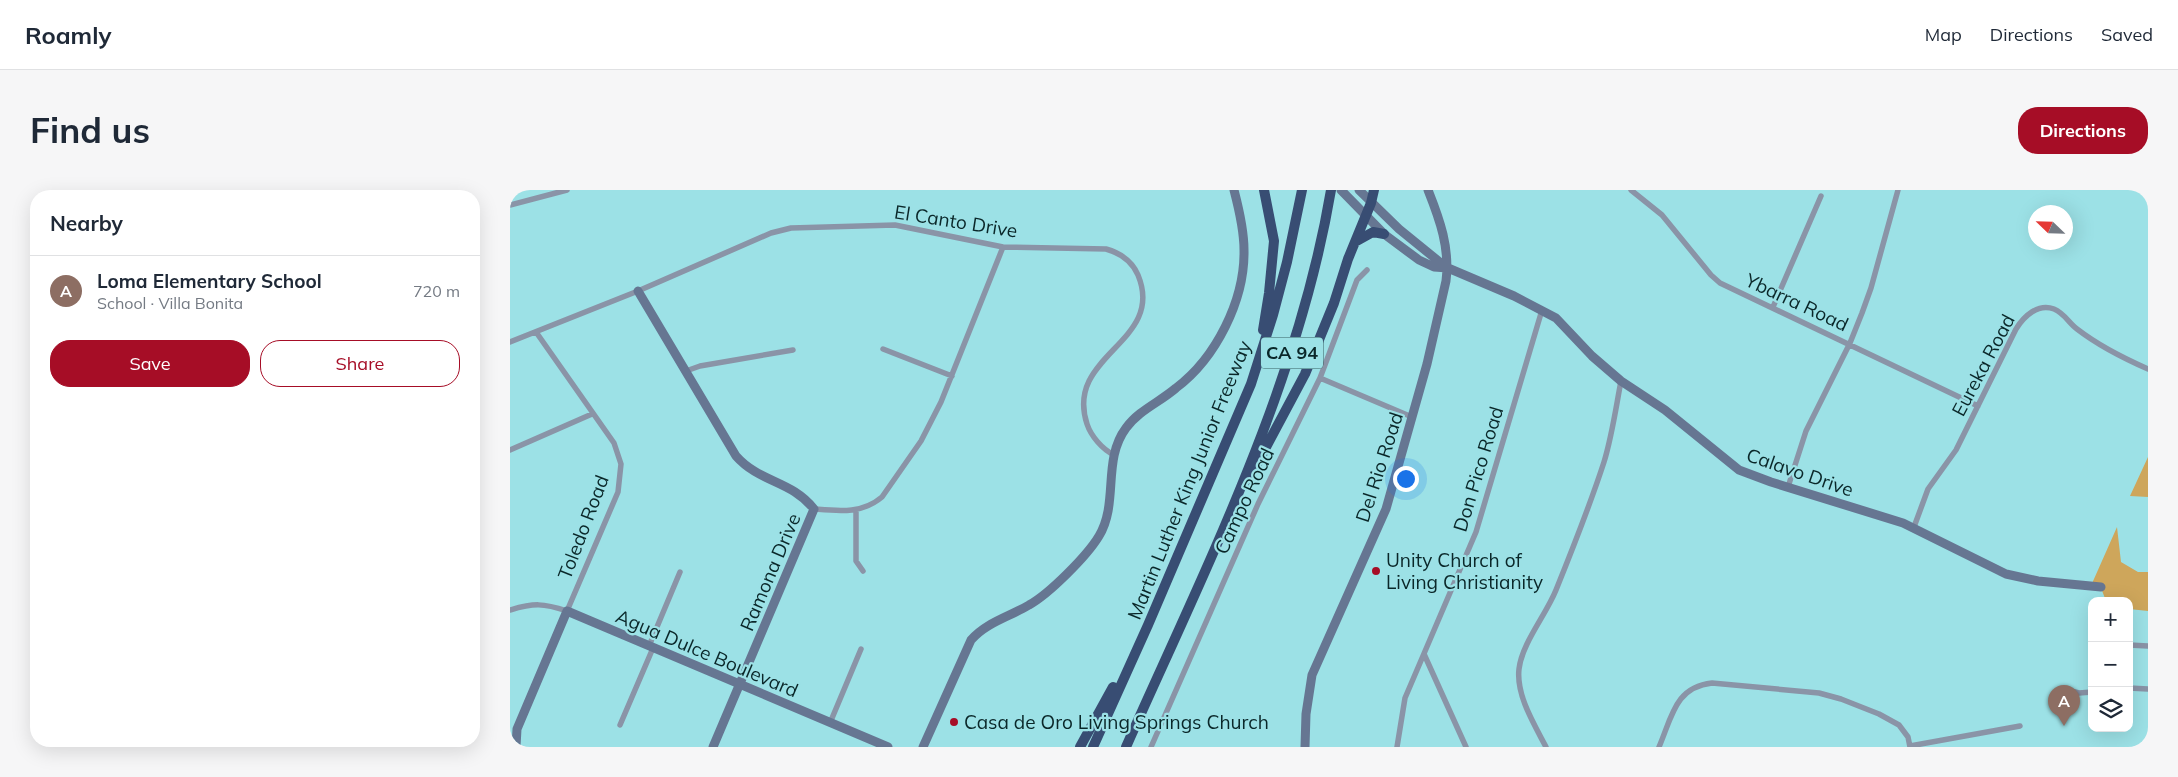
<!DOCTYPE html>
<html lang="en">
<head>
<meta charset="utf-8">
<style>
  body { margin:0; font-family:Mulish,sans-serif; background:#f6f6f7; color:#1f2937 }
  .controls { position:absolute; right:15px; bottom:15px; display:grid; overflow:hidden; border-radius:10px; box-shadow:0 5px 20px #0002 }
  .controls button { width:45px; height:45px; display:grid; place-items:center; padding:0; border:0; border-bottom:1px solid #e0e1e3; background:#fff; color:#1f2937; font:25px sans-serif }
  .compass { position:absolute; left:1518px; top:15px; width:45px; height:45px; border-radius:50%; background:#fff; box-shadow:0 5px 20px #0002; rotate:293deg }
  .you { position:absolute; left:895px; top:288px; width:18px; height:18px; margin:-12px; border:4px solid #fff; border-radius:50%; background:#1a73e8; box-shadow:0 0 0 8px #1a73e833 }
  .badge { display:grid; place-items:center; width:32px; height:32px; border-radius:50%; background:#a60d26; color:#fff; font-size:16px; font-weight:700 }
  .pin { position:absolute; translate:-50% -41px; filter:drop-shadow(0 1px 2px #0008) }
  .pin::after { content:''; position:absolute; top:26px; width:18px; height:15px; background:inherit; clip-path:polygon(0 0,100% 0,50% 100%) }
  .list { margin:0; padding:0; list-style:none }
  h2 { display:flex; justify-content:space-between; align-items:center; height:65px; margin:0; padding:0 20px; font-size:21px }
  h2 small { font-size:16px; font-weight:400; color:#747a83 }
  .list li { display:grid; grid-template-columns:32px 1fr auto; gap:15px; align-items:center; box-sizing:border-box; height:70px; padding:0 20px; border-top:1px solid #e0e1e3 }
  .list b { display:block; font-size:19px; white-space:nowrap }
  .list p { margin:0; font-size:16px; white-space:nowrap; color:#747a83 }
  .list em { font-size:16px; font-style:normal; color:#747a83 }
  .actions { display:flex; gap:10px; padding:15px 20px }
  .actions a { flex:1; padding:11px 0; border:1px solid #a60d26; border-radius:20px; text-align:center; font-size:18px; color:#a60d26 }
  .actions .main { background:#a60d26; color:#fff }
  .icon { flex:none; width:28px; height:28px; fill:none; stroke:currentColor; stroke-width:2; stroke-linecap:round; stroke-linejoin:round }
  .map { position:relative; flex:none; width:1638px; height:557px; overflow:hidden; border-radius:20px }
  header { display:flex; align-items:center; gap:30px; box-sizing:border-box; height:70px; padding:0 25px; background:#fff; border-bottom:1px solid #e0e1e3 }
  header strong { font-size:24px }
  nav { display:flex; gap:28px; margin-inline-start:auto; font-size:18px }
  .intro { display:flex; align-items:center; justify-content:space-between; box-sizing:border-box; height:120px; padding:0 30px }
  h1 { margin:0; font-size:35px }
  .button { padding:12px 22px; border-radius:20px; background:#a60d26; color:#fff; font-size:18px; font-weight:700 }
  main { display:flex; gap:30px; padding:0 30px }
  aside { flex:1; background:#fff; border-radius:20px; box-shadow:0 5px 20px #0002 }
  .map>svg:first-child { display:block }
</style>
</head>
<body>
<header>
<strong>Roamly</strong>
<nav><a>Map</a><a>Directions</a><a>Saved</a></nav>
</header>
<div class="intro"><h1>Find us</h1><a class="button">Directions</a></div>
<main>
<aside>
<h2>Nearby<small></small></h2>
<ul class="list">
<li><span class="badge" style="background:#8d6e63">A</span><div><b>Loma Elementary School</b><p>School · Villa Bonita</p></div><em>720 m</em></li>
</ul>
<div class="actions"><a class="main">Save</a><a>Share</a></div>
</aside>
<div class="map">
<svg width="1638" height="557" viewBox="0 0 1638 557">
  <rect width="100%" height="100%" fill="#9ce1e6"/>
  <path fill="#cea65b" d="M 1638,267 L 1638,307 L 1620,306 Z
    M 1607,337 L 1611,372 L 1628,382 L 1638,382 L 1638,421 L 1619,419 L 1619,411 L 1596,411 L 1591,398 L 1580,398 Z"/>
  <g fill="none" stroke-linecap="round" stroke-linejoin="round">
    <path stroke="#8a94a7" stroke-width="5.5" d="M 1121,0 L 1152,25 L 1201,85 L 1210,93 L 1468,216
      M 0,15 L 57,0
      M 1263,117 L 1311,6
      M 0,152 L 128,101 L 261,43 L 281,38 L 385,35 L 493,57 L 596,59 C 610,63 622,71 628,85 C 656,153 554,164 577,234 C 581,246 592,259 604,265
      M 373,159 L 442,186
      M 176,181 L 190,176 L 283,160
      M 810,188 L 902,227
      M 0,260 L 82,224
      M 1278,297 L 1296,241 L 1340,153 L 1352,123 L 1361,98 L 1388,0
      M 304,319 C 329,321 352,324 372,307 L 411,251 L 431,212 L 493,57
      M 346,320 L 346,371 L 353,381
      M 1404,337 L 1418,299 L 1446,260 L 1506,139 C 1514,126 1528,113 1544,119 C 1554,123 1559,133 1567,139 C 1589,156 1613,168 1638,179
      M 0,420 C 24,413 33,413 57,421 L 108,302 L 111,274 L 104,253 L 26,142
      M 1619,455 L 1638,456
      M 139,456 L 170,382
      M 914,464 L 956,557
      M 1619,498 L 1638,499
      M 1561,501 L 1569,503 L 1582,502
      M 320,533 L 351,459
      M 110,535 L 143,458
      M 1400,556 L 1510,536
      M 641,557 L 748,314 L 810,188 L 847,90 L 857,80
      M 887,557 L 895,508 L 966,342 L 1032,120
      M 1036,557 C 1024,534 1006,505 1009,479 C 1012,453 1036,425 1046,400 C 1063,358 1080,315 1094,272 C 1102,246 1106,217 1111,191
      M 1149,557 C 1162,527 1165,497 1202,493 L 1309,503 L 1331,509 L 1369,524 L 1389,535 L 1398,547 L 1400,557"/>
    <path stroke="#667692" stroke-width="9" d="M 831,0 L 874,44 L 909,70 L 924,77 L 938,78 L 1004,106 L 1046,128 L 1082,166 L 1111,191 L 1155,220 L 1229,280 L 1261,292 L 1393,333 L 1496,384 L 1528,391 L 1591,397
      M 849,0 L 889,39 L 937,78
      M 128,101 L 226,266 C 250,293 281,290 304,319 L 203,557
      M 6,557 L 7,539 L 57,421 L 378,557
      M 413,557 L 461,450 C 477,432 499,427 519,415 C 539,404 577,366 589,346 C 609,313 592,270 616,238 C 629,220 650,212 666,198 C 706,168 735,110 734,60 C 734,40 729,19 724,0
      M 795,557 L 796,524 L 802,485 L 876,319 L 917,174 L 936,91 C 940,58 930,30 918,0"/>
    <path stroke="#384d73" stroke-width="10" d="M 845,52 L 863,42 L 874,44
      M 753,140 L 759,103 L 764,51 L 754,0
      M 738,291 L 795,184 L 824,113 L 838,69 L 861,13 L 864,0
      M 570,557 L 603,497
      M 583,557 L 638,435 L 741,194 L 763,125 L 777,72 L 792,0
      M 616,557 C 696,377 788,196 821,0"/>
  </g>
  <g fill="#a60d26" stroke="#9ce1e6" stroke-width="2">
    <circle cx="866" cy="381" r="5"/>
    <circle cx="444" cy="532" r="5"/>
  </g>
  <g text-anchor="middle" stroke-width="4.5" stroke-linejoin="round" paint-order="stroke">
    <rect fill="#9ce1e6" stroke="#365f62" stroke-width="1" x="751" y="147.5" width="62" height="31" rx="4"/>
    <g font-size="18" font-weight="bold" fill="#0a2729">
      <text x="782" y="169">CA 94</text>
    </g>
    <g font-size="19" fill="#0a2729" stroke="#9ce1e6">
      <text transform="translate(446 31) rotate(9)" y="7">El Canto Drive</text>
      <text transform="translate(1287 112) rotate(25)" y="7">Ybarra Road</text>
      <text transform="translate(1473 175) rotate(-62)" y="7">Eureka Road</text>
      <text transform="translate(869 277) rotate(-72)" y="7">Del Rio Road</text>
      <text transform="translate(968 279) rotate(-73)" y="7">Don Pico Road</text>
      <text transform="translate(1290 282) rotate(19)" y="7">Calavo Drive</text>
      <text transform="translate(679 290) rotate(-68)" y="7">Martin Luther King Junior Freeway</text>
      <text transform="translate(734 311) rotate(-65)" y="7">Campo Road</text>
      <text transform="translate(73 337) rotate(-69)" y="7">Toledo Road</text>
      <text transform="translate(260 382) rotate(-67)" y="7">Ramona Drive</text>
      <text transform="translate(197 463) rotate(23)" y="7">Agua Dulce Boulevard</text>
    </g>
    <g font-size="19" fill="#0a2729" stroke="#9ce1e6" text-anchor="start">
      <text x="876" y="377">Unity Church of<tspan x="876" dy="22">Living Christianity</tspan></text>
      <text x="454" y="539">Casa de Oro Living Springs Church</text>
    </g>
  </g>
</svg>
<div class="controls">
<button>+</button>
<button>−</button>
<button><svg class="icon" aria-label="layers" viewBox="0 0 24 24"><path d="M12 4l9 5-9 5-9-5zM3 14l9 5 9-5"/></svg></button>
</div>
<svg class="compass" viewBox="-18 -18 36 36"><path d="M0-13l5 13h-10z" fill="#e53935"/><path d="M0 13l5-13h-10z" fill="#747a83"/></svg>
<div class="you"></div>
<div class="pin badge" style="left:1554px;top:536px;background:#8d6e63">A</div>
</div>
</main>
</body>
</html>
